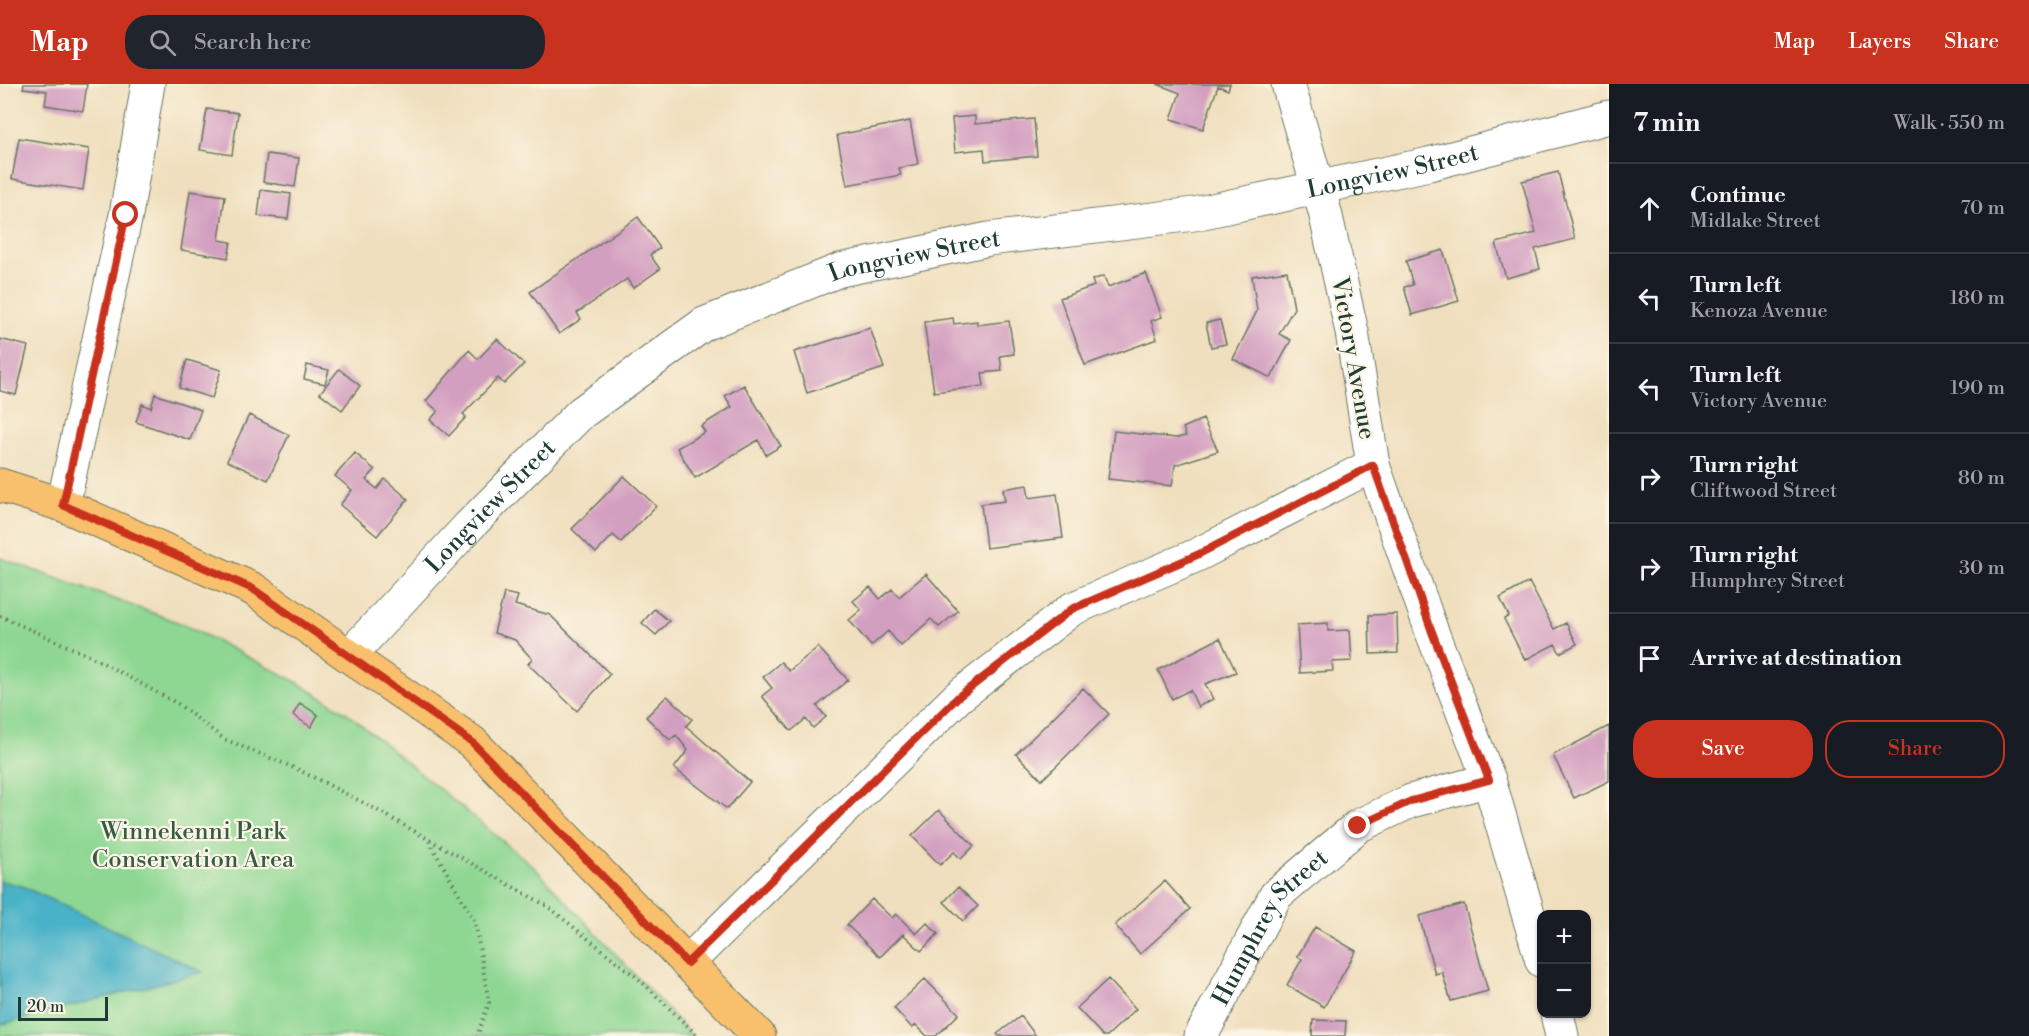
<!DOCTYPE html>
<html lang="en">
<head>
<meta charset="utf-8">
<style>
  body { margin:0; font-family:"Libre Bodoni",serif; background:#20242c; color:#f1f3f6 }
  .controls { position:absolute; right:18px; bottom:18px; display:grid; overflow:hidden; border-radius:12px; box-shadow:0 2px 4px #0004 }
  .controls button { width:54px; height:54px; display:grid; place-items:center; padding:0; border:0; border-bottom:2px solid #363941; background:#171b24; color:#f1f3f6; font:30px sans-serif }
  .scale { position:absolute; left:18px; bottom:15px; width:90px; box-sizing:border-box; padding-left:6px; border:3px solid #1f3d34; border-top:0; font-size:16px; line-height:21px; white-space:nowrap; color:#1f3d34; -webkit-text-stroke:4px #fcf5e5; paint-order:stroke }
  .stop { position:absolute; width:18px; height:18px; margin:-14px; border:4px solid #c8321e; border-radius:50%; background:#fff }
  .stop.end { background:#c8321e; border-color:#fff; box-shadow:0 2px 6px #0008 }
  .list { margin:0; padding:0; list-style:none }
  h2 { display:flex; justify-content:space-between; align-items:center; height:78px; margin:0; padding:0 24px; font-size:26px }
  h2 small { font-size:20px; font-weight:400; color:#9ea1a6 }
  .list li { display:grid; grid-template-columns:39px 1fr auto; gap:18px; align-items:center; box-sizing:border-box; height:90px; padding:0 24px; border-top:2px solid #363941 }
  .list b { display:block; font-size:22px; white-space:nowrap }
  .list p { margin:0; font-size:20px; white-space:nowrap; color:#9ea1a6 }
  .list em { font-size:20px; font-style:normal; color:#9ea1a6 }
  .actions { display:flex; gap:12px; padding:18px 24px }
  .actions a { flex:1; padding:14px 0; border:2px solid #c8321e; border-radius:24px; text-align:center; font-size:21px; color:#c8321e }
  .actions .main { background:#c8321e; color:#fff }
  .icon { flex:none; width:33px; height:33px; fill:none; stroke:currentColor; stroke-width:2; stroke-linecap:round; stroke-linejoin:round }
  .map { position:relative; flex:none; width:1609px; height:952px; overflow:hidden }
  header { display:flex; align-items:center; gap:36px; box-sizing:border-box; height:84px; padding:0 30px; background:#c8321e; color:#fff }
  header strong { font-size:28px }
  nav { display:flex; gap:33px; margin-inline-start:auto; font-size:21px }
  .search { width:420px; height:54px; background:#20242c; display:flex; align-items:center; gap:15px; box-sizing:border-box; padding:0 21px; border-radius:24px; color:#9ea1a6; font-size:22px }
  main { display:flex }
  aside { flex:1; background:#171b24 }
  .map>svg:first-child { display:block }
</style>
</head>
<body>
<header>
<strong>Map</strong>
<div class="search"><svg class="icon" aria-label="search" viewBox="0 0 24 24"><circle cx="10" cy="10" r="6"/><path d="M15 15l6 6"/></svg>Search here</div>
<nav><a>Map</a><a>Layers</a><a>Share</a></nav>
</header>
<main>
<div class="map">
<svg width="1609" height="952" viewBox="0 0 1609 952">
  <rect width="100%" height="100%" fill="#fcf5e5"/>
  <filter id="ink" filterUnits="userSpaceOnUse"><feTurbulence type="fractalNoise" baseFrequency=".0167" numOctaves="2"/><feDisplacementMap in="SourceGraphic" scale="12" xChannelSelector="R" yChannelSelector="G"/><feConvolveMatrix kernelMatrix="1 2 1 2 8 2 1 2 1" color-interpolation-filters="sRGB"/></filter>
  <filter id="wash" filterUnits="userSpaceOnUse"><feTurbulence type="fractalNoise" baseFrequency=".008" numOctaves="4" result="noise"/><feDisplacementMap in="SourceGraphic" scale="24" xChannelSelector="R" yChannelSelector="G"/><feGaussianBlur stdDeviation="1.35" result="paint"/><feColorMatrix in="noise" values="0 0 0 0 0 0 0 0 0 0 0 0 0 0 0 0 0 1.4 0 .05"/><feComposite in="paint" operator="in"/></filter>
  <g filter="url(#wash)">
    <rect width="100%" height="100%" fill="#f0dfbe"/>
    <path fill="#8ed793" stroke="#568a64" stroke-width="1.5" d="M 0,474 L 183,540 L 293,596 L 347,629 L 534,783 L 692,952 L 0,952 Z"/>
    <path fill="#4ab2c8" stroke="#34787e" stroke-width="1.5" d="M 0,797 L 22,802 L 203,888 L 0,941 Z"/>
    <g id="blocks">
      <path fill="#d39fc0" d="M 24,0 L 87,0 L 83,27 L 45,21 L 47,7 L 23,4 Z
        M 1157,0 L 1230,0 L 1228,6 L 1218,2 L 1203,45 L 1171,35 L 1180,9 Z
        M 207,25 L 238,29 L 232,71 L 200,66 Z
        M 975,32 L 975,40 L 1034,35 L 1037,72 L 985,77 L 984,65 L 955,68 L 952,34 Z
        M 910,37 L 918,80 L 899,84 L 901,91 L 847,101 L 837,51 Z
        M 19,54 L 89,65 L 83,106 L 12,95 Z
        M 267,70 L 299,74 L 295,103 L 263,98 Z
        M 1558,88 L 1575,155 L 1535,165 L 1540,185 L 1506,194 L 1496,159 L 1536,149 L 1522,97 Z
        M 261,106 L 291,110 L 288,135 L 258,132 Z
        M 190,107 L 225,112 L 219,156 L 231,158 L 228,174 L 181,166 Z
        M 638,133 L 660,164 L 650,171 L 660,185 L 633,204 L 627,195 L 577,229 L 581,235 L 559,250 L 530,208 Z
        M 1443,166 L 1459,217 L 1412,231 L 1404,203 L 1413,201 L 1406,177 Z
        M 1287,187 L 1294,224 L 1279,250 L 1291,256 L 1271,294 L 1233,275 L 1257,227 L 1252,192 Z
        M 1146,189 L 1162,233 L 1151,237 L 1157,255 L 1085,281 L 1060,214 L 1094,202 L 1092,196 L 1104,192 L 1108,203 Z
        M 953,234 L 954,240 L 977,237 L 977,241 L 1009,237 L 1014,270 L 1000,272 L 1002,287 L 982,289 L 984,302 L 934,308 L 924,238 Z
        M 1220,236 L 1226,260 L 1211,263 L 1206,239 Z
        M 870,244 L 884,284 L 807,309 L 794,268 Z
        M 0,255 L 28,262 L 16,311 L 0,307 Z
        M 497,255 L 524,280 L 504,300 L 498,294 L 463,330 L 466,333 L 449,352 L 430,336 L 438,327 L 426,317 L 469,266 L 478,275 Z
        M 187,276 L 221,286 L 212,314 L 179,304 Z
        M 307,281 L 329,286 L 325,300 L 304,295 Z
        M 339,285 L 360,302 L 342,326 L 320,309 Z
        M 744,301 L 781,362 L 766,371 L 758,356 L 695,394 L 677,364 L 705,348 L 701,342 L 732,323 L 725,312 Z
        M 155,310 L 201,326 L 190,356 L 136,338 L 142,320 L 151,324 Z
        M 249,331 L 289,351 L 268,396 L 227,377 Z
        M 1203,335 L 1218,367 L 1175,381 L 1172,402 L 1108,395 L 1114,347 L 1176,354 L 1186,352 L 1183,344 Z
        M 355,369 L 375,386 L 366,396 L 377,405 L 385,395 L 408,415 L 377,452 L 340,421 L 352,406 L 335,392 Z
        M 624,392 L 656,422 L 621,458 L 613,451 L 596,469 L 572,445 Z
        M 1027,401 L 1029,414 L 1057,410 L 1063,454 L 986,464 L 981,420 L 1005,417 L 1003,405 Z
        M 926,490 L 958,527 L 939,543 L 931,535 L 901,562 L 888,547 L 871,562 L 849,536 L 861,526 L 853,517 L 870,503 L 880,515 L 892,505 L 899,513 Z
        M 1529,498 L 1554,545 L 1566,539 L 1577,560 L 1560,569 L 1555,560 L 1525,576 L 1504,535 L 1509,532 L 1500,514 Z
        M 504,509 L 518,512 L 515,521 L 550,531 L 610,590 L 577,627 L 528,580 L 532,575 L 515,556 L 494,549 Z
        M 654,525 L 669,537 L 656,551 L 642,539 Z
        M 1397,530 L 1398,569 L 1370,570 L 1369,531 Z
        M 1328,539 L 1328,547 L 1350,546 L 1352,577 L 1332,578 L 1333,587 L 1300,589 L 1297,541 Z
        M 1220,554 L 1236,588 L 1205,600 L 1213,615 L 1198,623 L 1190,606 L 1172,615 L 1158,586 Z
        M 818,563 L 848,596 L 817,622 L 826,633 L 813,644 L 806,635 L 791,647 L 762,612 L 772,604 L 763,593 L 781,578 L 789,587 Z
        M 1083,604 L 1109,630 L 1042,696 L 1016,670 Z
        M 667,612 L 692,635 L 686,642 L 750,698 L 727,725 L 674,684 L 688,666 L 676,651 L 670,656 L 646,633 Z
        M 300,619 L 318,631 L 311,643 L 293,631 Z
        M 1609,642 L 1609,697 L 1574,714 L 1553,671 Z
        M 939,726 L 974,762 L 961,775 L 954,768 L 940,781 L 912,752 Z
        M 1165,797 L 1190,825 L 1140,870 L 1115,841 Z
        M 958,803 L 978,822 L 963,837 L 944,818 Z
        M 872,815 L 892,834 L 896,830 L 916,850 L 927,839 L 938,850 L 921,867 L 903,850 L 880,873 L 847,841 Z
        M 1464,820 L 1488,907 L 1451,917 L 1442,888 L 1435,890 L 1419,832 Z
        M 1315,843 L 1356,867 L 1324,923 L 1287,901 L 1302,875 L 1297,873 Z
        M 925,895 L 959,930 L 936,952 L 927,952 L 916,941 L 912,944 L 894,924 Z
        M 1108,895 L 1136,925 L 1107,952 L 1103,952 L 1077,924 Z
        M 1021,932 L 1036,952 L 999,952 L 997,950 Z
        M 1313,936 L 1346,937 L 1345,952 L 1312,952 Z"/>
    </g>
  </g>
  <g filter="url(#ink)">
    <use href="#blocks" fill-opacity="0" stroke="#687664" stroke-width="1.5"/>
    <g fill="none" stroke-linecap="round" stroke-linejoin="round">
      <g stroke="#687664" stroke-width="35">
        <g id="minor">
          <path d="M 1373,381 L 1432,548 L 1489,696 L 1542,877"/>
          <path d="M 63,421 L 126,131 L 148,0"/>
          <path id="s1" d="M 349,572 L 469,442 L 581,329 L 704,240 L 840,186 L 989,155 L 1194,130 L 1429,80 L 1609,33"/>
          <path d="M 687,879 L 958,613 L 1072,525 L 1197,471 L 1373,381 L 1352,248 L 1325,128 L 1288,0"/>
          <path d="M 1557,930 L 1562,952"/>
          <path id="s2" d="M 1201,952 L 1276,811 L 1358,742 L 1411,717 L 1489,696"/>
        </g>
      </g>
      <g stroke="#687664" stroke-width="35">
        <path id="primary" d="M 0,401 L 63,421 L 253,505 L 472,658 L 759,952"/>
      </g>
      <path stroke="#687664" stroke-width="4" stroke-dasharray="1.5 4.5" stroke-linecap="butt" d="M 0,532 L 92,573 L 178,620 L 224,655 L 297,685 L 368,721 L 547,822 L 640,896 L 698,952
        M 429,757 L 475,838 L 489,919 L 477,952"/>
      <use href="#minor" stroke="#fff" stroke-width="33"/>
      <use href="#primary" stroke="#f8bf6c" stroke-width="33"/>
    </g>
  </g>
  <g fill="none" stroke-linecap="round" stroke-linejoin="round" filter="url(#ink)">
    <path stroke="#c8321e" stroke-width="8" d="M 126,131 L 63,421 L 253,505 L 472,658 L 687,879 L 958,613 L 1072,525 L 1197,471 L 1373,381 L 1432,548 L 1489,696 L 1411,717 L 1358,742"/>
  </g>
  <g text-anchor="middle" stroke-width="4.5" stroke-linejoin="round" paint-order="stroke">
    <g font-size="24" fill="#1f3d34" stroke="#fcf5e5">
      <text dy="8" stroke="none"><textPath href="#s1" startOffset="1196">Longview Street</textPath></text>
      <text dy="8" stroke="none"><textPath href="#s1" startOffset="710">Longview Street</textPath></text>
      <text transform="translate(1354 274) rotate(80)" y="8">Victory Avenue</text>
      <text dy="8" stroke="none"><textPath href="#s1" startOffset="206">Longview Street</textPath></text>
      <text dy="8" stroke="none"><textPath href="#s2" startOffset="130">Humphrey Street</textPath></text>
    </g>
    <g font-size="24" fill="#355c47" stroke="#fcf5e5">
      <text x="193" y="755">Winnekenni Park<tspan x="193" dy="28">Conservation Area</tspan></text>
    </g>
  </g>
</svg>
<div class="controls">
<button>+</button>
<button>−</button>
</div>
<div class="scale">20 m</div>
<div class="stop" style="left:126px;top:131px"></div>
<div class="stop end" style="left:1358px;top:742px"></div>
</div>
<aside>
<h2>7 min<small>Walk · 550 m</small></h2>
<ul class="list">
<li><svg class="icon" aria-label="ahead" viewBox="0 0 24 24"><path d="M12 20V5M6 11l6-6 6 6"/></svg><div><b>Continue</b><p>Midlake Street</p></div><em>70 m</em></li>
<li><svg class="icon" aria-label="left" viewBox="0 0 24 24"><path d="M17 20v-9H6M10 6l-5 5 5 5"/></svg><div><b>Turn left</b><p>Kenoza Avenue</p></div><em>180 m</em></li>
<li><svg class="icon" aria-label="left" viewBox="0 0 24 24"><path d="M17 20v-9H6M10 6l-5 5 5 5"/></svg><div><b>Turn left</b><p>Victory Avenue</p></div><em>190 m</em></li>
<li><svg class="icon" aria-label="right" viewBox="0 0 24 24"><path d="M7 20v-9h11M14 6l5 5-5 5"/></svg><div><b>Turn right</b><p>Cliftwood Street</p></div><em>80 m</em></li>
<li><svg class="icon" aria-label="right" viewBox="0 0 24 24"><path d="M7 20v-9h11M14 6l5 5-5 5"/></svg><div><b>Turn right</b><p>Humphrey Street</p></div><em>30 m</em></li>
<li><svg class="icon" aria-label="arrive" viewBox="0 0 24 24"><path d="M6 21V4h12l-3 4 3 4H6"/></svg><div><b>Arrive at destination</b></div></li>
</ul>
<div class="actions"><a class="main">Save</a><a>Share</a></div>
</aside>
</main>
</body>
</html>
